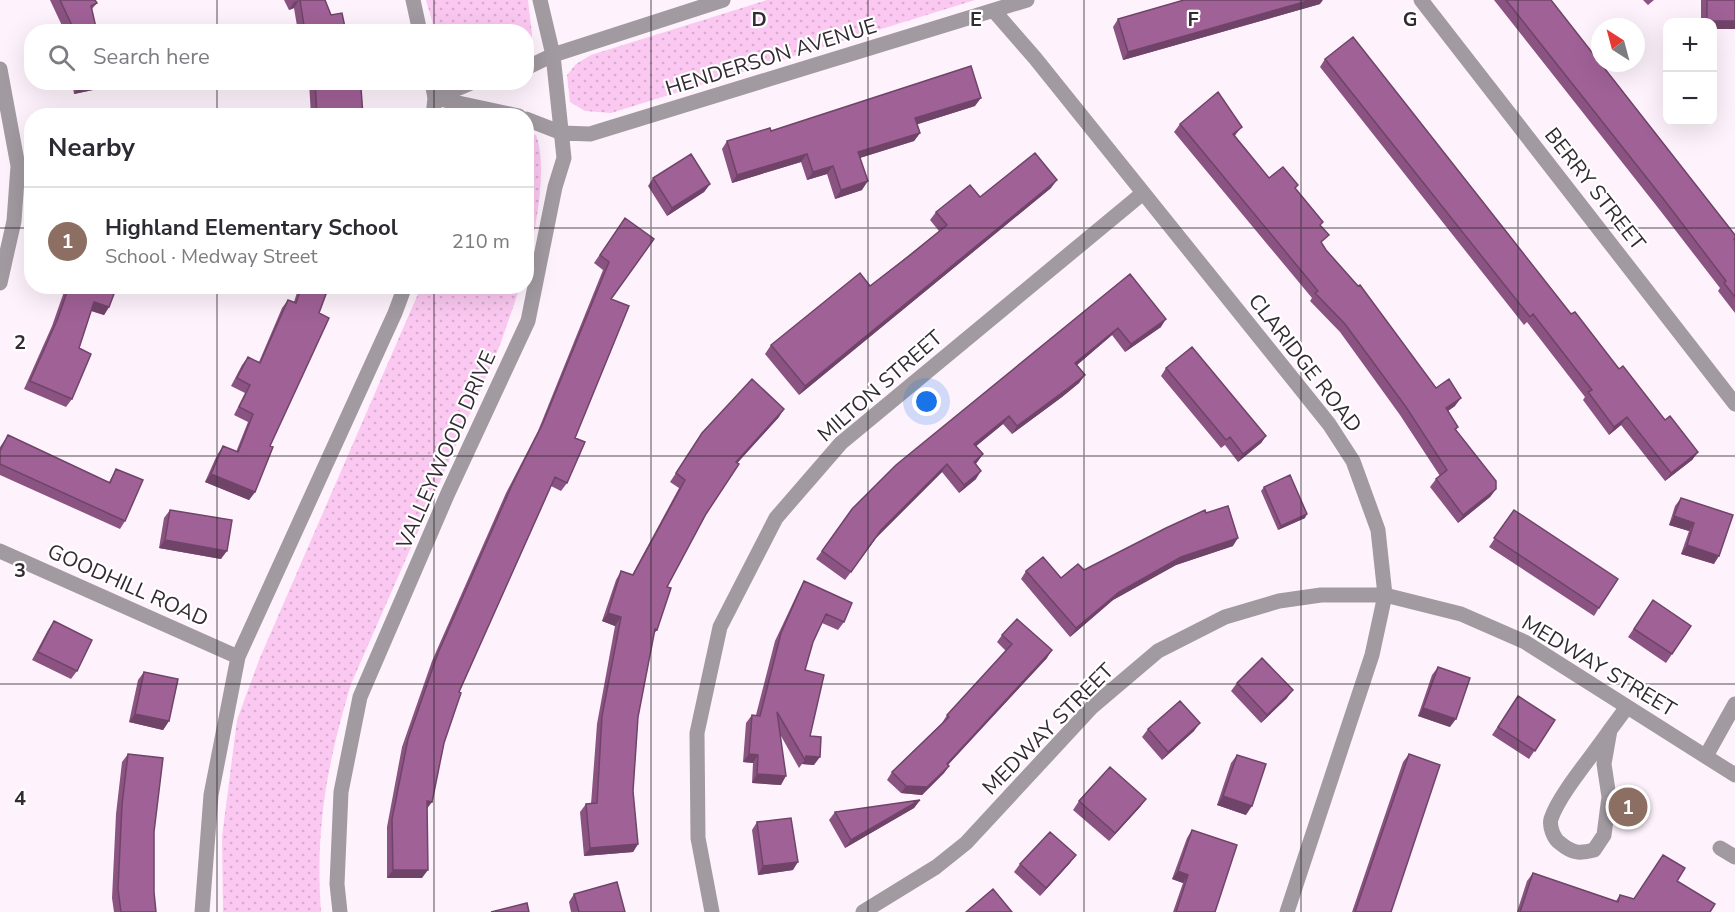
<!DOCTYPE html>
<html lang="en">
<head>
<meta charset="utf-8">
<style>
  body { margin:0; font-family:"Nunito Sans",sans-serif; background:#f2f2f3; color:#2b2b33 }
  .controls { position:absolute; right:18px; top:18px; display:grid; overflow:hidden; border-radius:12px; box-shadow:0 6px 24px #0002 }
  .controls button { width:54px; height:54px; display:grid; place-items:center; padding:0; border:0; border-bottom:2px solid #e1e1e2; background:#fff; color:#2b2b33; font:30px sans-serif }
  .compass { position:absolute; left:1591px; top:18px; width:54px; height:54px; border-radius:50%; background:#fff; box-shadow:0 6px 24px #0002; rotate:324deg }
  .you { position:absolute; left:927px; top:402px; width:21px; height:21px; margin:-15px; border:4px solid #fff; border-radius:50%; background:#1a73e8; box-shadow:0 0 0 9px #1a73e833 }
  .badge { display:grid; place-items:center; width:39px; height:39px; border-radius:50%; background:#2c7369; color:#fff; font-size:20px; font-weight:700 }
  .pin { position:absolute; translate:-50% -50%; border:3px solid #fff; box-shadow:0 2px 6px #0006 }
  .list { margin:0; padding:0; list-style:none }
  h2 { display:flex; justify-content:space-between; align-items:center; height:78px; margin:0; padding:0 24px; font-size:26px }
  h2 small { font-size:20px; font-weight:400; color:#7c7c81 }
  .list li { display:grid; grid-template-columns:39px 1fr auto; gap:18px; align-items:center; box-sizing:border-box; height:108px; padding:0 24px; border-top:2px solid #e1e1e2 }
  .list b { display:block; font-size:22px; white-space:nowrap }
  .list p { margin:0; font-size:20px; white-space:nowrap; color:#7c7c81 }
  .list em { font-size:20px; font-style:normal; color:#7c7c81 }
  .icon { flex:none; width:33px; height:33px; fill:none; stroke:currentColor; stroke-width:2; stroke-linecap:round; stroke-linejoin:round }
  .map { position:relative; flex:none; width:1735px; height:912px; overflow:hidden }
  .search { position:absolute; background:#fff; box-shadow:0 6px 24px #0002; left:24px; top:24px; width:510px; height:66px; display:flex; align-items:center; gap:15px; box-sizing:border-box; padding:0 21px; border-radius:24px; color:#7c7c81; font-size:22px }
  .panel { position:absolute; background:#fff; box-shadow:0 6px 24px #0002; left:24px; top:108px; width:510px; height:186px; border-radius:24px }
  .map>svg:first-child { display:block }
</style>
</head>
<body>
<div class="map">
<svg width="1735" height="912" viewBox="0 0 1735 912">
  <defs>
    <pattern id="grass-dots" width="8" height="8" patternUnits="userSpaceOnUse" patternTransform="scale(1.5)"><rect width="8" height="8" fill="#fbc8f1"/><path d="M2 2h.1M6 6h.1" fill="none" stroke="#d8accf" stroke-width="1.8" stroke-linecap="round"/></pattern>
  </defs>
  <rect width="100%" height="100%" fill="#fef3fc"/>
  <path fill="url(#grass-dots)" d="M 426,0 L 528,0 L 532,34 L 531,48 L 527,51 L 526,32 L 435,31 Z
    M 767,0 L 975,0 L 611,113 L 585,111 L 570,102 L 567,75 L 576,64 L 591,55 Z
    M 527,133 L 536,135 C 548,167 536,229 527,262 Z
    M 421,287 L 520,287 L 500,345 L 351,684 C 327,765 315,827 321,912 L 223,912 L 222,837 L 237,720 L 259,660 Z"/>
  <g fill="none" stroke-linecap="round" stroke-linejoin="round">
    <path stroke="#a19aa0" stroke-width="15" d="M 413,0 L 420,32
      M 1421,0 L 1735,404
      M 994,11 L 1035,58 L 1329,424 L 1353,461 L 1378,530 L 1385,595 L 1372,655 L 1287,912
      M 526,68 L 553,55 L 723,0
      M 0,69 L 18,166 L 14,221 L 0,283
      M 432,82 L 435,98 L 433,116
      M 435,98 L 519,116
      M 435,98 L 473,82
      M 526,119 L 562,133 L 590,134 L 1027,0
      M 0,551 L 238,657
      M 1610,730 C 1594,754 1559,794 1551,819 C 1549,827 1554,839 1560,843 C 1572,853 1579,854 1594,850 L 1604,835 L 1609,797 L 1604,764 L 1610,730 L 1627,707
      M 1706,756 L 1735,704
      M 1720,848 L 1735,857
      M 202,912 L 211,795 L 238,657 L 395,313 L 405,286
      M 340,912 L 337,884 L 341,792 L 360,697 L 448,493 L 528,321 L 555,187 L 564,158 L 553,55 L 540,0
      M 712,912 L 698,838 L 697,733 L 720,627 L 776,518 L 841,443 L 1143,193
      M 863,912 L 936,867 L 966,843 L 1092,707 L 1158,651 L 1225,617 L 1279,601 L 1321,595 L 1385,595 L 1461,614 L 1525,642 L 1735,775"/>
  </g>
  <path fill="#8a5381" d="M 50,0 L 95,0 L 97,3 L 92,9 L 97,32 L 65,32 Z
    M 284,0 L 325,0 L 331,15 L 346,32 L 298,32 L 294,8 L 289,10 Z
    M 1494,0 L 1551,0 L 1735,235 L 1735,313 L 1718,291 L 1720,288 L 1659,209 Z
    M 1643,0 L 1654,0 L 1648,5 Z
    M 1701,0 L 1735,0 L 1735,29 L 1713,29 L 1713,22 L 1701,22 Z
    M 1320,4 L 1123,60 L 1113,27 L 1118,19 Z
    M 1325,59 L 1571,314 L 1665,420 L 1698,452 L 1692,460 L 1665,481 L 1621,425 L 1609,435 L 1583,400 L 1585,397 L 1527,322 L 1524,325 L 1320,67 Z
    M 72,82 L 122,82 L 121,84 L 74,94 Z
    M 309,82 L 355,82 L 363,116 L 311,116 Z
    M 975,106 L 917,124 L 920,133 L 914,141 L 860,158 L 862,190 L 835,199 L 827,174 L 807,180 L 801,162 L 732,183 L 722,149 L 727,141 L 771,131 Z
    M 1180,124 L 1236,134 L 1235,136 L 1269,178 L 1298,185 L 1295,189 L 1321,225 L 1322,244 L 1326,250 L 1436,388 L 1455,406 L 1448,411 L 1458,427 L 1456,430 L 1496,489 L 1490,497 L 1458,523 L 1430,487 L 1436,479 L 1440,476 L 1400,415 L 1340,332 L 1310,301 L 1312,298 L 1174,132 Z
    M 653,178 L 710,184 L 704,192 L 667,216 L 648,186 Z
    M 1051,188 L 799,395 L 765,354 L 771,345 L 870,286 L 939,231 L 930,220 L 936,212 L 980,197 Z
    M 625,218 L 611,299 L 575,438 L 567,483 L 561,491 L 551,486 L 459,692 L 444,743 L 427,809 L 422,878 L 387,878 L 387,827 L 402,747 L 432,661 L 506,493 L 538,431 L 603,270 L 594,263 Z
    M 1130,274 L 1161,327 L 1125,352 L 1112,335 L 1077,365 L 1085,375 L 1079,383 L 1062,397 L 1012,434 L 1003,424 L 976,446 L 983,454 L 976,464 L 976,479 L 959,493 L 942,472 L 876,538 L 845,580 L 816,559 L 852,509 Z
    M 66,286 L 117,286 L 109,307 L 104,315 L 91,311 L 79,348 L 72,399 L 66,407 L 24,389 L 52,326 Z
    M 299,286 L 329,286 L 270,446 L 255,492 L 249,500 L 205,482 L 217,455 L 223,446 L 236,452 L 248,422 L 234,415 L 245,393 L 231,386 L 242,365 L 248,357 L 259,362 L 282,308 L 288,300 L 294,302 Z
    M 1166,368 L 1266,436 L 1261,443 L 1238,462 L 1225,445 L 1221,448 L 1161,376 Z
    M 779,417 L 738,462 L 706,514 L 667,587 L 657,630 L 653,635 L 638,717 L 633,791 L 638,844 L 633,852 L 584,856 L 580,812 L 586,804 L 591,804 L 597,724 L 615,626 L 602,621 L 616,580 L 621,571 L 632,575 L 679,488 L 670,482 L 697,441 Z
    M 8,435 L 109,482 L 116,469 L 125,521 L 120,529 L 0,475 L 0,447 Z
    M 1264,487 L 1305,518 L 1278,530 L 1261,491 Z
    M 1681,498 L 1714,564 L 1681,554 L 1689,531 L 1669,525 L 1675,506 Z
    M 170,510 L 221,559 L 159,548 L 164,518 Z
    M 1514,510 L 1599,608 L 1594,616 L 1489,547 Z
    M 1206,513 L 1233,546 L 1176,565 L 1113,600 L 1070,637 L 1021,579 L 1026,571 L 1061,578 L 1084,570 Z
    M 804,581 L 844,622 L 838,630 L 822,623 L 813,642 L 805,670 L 810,736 L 814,765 L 802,764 L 799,768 L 781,736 L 781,785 L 752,783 L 753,763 L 743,762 L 746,723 L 752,715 L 756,715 L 775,641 L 799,590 Z
    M 1653,600 L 1691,626 L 1666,663 L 1628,637 Z
    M 54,621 L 77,671 L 71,679 L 32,660 L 48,630 Z
    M 1002,635 L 1047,658 L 948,765 L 949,766 L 944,773 L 922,795 L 901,793 L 887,780 L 892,772 L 942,723 L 947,715 L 1006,651 L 997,642 Z
    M 1438,667 L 1450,727 L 1418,716 L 1432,675 Z
    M 144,672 L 169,721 L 163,730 L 129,722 L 138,680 Z
    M 1237,683 L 1287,698 L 1261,723 L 1231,691 Z
    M 1518,696 L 1555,720 L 1529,759 L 1492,735 Z
    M 1148,729 L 1194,731 L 1162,760 L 1142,737 Z
    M 128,754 L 154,832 L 154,892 L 156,912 L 114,912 L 112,898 L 116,814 L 122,762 Z
    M 1409,754 L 1391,912 L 1352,912 L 1403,762 Z
    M 1237,755 L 1246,815 L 1217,805 L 1231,763 Z
    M 1146,799 L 1140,807 L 1109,841 L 1073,810 L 1079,801 Z
    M 920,800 L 914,808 L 845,848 L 829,820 L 835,812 Z
    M 757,822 L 793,870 L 758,875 L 752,830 Z
    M 1192,830 L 1215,912 L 1173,912 L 1183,883 L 1172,879 L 1187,838 Z
    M 1070,863 L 1040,896 L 1014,872 L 1020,864 Z
    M 1533,873 L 1616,901 L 1620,895 L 1634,899 L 1677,881 L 1710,912 L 1517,912 L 1527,881 Z
    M 574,894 L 625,912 L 571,912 L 569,902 Z"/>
  <path fill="#704469" d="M 299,0 L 294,8 L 289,10 L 294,2 Z
    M 1311,0 L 1323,0 L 1320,4 L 1123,60 L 1128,52 Z
    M 1707,21 L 1735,21 L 1735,29 L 1713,29 L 1713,22 L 1705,22 Z
    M 97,82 L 122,82 L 121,84 L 74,94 L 80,86 Z
    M 981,98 L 975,106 L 909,127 L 915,118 Z
    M 1242,127 L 1236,134 L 1227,142 L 1233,134 Z
    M 920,133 L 914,141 L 853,160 L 858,152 Z
    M 807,154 L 801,162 L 732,183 L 737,175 Z
    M 833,166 L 827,174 L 807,180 L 813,172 Z
    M 1057,180 L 1051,188 L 799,395 L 805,386 Z
    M 868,181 L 862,190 L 835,199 L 841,190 Z
    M 710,184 L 704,192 L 667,216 L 672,208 Z
    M 94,302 L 109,307 L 104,315 L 89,310 Z
    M 1166,319 L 1161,327 L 1125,352 L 1131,344 Z
    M 1118,328 L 1112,335 L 1070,371 L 1075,363 Z
    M 1085,375 L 1079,383 L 1062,397 L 1012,434 L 1017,426 Z
    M 1461,398 L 1455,406 L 1440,416 L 1446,408 Z
    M 784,409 L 779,417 L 731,470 L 736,462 Z
    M 1009,416 L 1003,424 L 969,452 L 974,444 Z
    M 1627,417 L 1621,425 L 1609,435 L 1614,427 Z
    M 1266,436 L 1261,443 L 1238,462 L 1243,454 Z
    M 1698,452 L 1692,460 L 1665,481 L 1671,473 Z
    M 983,454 L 977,462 L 968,469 L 974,462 Z
    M 947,464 L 942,472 L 876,538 L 845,580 L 881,530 Z
    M 981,471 L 976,479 L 959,493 L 964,485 Z
    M 211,474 L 255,492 L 249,500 L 205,482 Z
    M 1496,489 L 1490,497 L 1458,523 L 1463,515 Z
    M 1307,514 L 1305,518 L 1278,530 L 1281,526 Z
    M 1674,516 L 1694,523 L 1689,531 L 1669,525 Z
    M 1238,538 L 1233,546 L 1176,565 L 1113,600 L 1070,637 L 1076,628 L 1119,592 L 1181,557 Z
    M 165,540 L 227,551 L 221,559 L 159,548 Z
    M 1687,545 L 1719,556 L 1714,564 L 1681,554 Z
    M 608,613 L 621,617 L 615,626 L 602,621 Z
    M 1052,650 L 1047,658 L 942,771 L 947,764 Z
    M 1293,690 L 1287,698 L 1261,723 L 1267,715 Z
    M 1423,708 L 1456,719 L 1450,727 L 1418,716 Z
    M 135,714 L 169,721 L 163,730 L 129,722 Z
    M 1200,723 L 1194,731 L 1162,760 L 1168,752 Z
    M 749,754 L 758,755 L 753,763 L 743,762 Z
    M 806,756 L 820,757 L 814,765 L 802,764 L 805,760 Z
    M 949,766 L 944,773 L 922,795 L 901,793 L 906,786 Z
    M 757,774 L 786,776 L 781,785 L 752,783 Z
    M 1223,796 L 1252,806 L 1246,815 L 1217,805 Z
    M 1146,799 L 1140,807 L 1109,841 L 1115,833 Z
    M 920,800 L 914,808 L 845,848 L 851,840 Z
    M 427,801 L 432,802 L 426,810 Z
    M 638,844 L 633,852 L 584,856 L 590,848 Z
    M 1076,855 L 1070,863 L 1040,896 L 1046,888 Z
    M 798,862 L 793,870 L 758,875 L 763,866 Z
    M 393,870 L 428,870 L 422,878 L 387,878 Z
    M 1178,871 L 1188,875 L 1183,883 L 1172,879 Z"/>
  <path fill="#a06196" stroke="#704469" stroke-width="1.5" d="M 60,0 L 95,0 L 97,3 L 91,6 L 97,32 L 75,32 Z
    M 300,0 L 325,0 L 331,15 L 342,13 L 346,32 L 305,32 Z
    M 1184,0 L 1311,0 L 1128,52 L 1118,19 Z
    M 1506,0 L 1551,0 L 1735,235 L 1735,238 L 1734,239 L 1735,241 L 1735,297 L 1724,283 L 1726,281 L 1665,201 Z
    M 1707,0 L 1735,0 L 1735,21 L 1707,21 Z
    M 1353,37 L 1571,314 L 1575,312 L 1619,369 L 1623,366 L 1665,420 L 1670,416 L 1698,452 L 1671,473 L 1627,417 L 1614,427 L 1588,392 L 1592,390 L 1533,314 L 1530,317 L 1325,59 Z
    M 971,66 L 981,98 L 915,118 L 920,133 L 858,152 L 868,181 L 841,190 L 833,166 L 813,172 L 807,154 L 737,175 L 727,141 L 770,128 L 771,131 Z
    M 79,82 L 97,82 L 80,86 Z
    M 315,82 L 355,82 L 356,88 L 361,88 L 363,116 L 317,116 Z
    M 1218,92 L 1242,127 L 1233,134 L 1269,178 L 1283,167 L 1298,185 L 1295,188 L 1323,222 L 1320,225 L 1329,235 L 1321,242 L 1326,250 L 1358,286 L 1360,285 L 1436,388 L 1449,379 L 1461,398 L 1446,408 L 1458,427 L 1455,429 L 1496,481 L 1496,489 L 1463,515 L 1436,479 L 1447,470 L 1406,407 L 1345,324 L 1315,293 L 1318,291 L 1180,124 Z
    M 131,114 L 131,116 L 107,116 Z
    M 1035,153 L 1057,180 L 805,386 L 771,345 L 860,273 L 870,286 L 909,256 L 947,225 L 936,212 L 970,185 L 980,197 Z
    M 691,154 L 710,184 L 672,208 L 653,178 Z
    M 625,218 L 654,239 L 611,299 L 629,306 L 575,438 L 585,442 L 567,483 L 555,477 L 459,692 L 461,693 L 444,743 L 432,802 L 427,801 L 428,870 L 393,870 L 392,819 L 408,739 L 438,653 L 512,485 L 543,423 L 609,262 L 600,255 Z
    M 1130,274 L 1166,319 L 1131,344 L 1118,328 L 1075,363 L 1085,375 L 1067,389 L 1017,426 L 1009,416 L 974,444 L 983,454 L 974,462 L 981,471 L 964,485 L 947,464 L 881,530 L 851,572 L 822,551 L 852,509 L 896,465 Z
    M 69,286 L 117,286 L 109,307 L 94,302 L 79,348 L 91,354 L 72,399 L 30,381 L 58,318 Z
    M 302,286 L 329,286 L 319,313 L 329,318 L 270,446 L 273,447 L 255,492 L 211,474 L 223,446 L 238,452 L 253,414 L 239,407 L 250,385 L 237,378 L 248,357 L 260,363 L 288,300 L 296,303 Z
    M 1192,347 L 1266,436 L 1243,454 L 1230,437 L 1226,440 L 1166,368 Z
    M 752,379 L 784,409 L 736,462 L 739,464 L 706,514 L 667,587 L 671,588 L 657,630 L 655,629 L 638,717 L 633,791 L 638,844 L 590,848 L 586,804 L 597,803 L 602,716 L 621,617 L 608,613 L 621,571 L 633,575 L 685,480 L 676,473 L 702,433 Z
    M 8,435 L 110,483 L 116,469 L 143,480 L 125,521 L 0,464 L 0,451 Z
    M 1290,475 L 1307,514 L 1281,526 L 1264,487 Z
    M 1681,498 L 1733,515 L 1719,556 L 1687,545 L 1694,523 L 1674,516 Z
    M 1228,506 L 1238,538 L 1181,557 L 1119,592 L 1076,628 L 1026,571 L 1043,557 L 1061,578 L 1078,564 L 1084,570 L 1166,528 L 1205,510 L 1206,513 Z
    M 170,510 L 232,520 L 227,551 L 165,540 Z
    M 1514,510 L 1618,579 L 1599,608 L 1494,538 Z
    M 804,581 L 852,603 L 844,622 L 826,614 L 813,642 L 805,670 L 824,675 L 810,736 L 821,737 L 820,757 L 806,756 L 805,760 L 777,712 L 786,776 L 757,774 L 758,755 L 749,754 L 752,715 L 760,716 L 781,633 Z
    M 1653,600 L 1691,626 L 1672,654 L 1634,629 Z
    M 1017,619 L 1052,650 L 947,764 L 949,766 L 927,787 L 906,786 L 892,772 L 949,717 L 947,715 L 1012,644 L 1002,635 Z
    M 54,621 L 92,640 L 77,671 L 38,652 Z
    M 1262,658 L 1293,690 L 1267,715 L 1237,683 Z
    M 1438,667 L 1470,678 L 1456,719 L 1423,708 Z
    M 144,672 L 178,679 L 169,721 L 135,714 Z
    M 1518,696 L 1555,720 L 1535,751 L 1498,727 Z
    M 1180,701 L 1200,723 L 1168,752 L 1148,729 Z
    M 128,754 L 163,758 L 154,832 L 154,892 L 156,912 L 121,912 L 118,889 L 122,805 Z
    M 1409,754 L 1440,765 L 1391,912 L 1355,912 Z
    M 1237,755 L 1266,764 L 1252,806 L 1223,796 Z
    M 1110,767 L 1146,799 L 1115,833 L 1079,801 Z
    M 920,800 L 851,840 L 835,812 Z
    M 791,818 L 798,862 L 763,866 L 757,822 Z
    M 1192,830 L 1237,845 L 1215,912 L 1176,912 L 1188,875 L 1178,871 Z
    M 1050,832 L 1076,855 L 1046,888 L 1020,864 Z
    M 1663,855 L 1685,868 L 1677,881 L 1715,904 L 1710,912 L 1520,912 L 1533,873 L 1618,902 L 1620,895 L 1634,899 Z
    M 617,882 L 625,912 L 579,912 L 574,894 Z
    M 993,889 L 1012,912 L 966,912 Z
    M 527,903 L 529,912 L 491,912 Z"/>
  <path fill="none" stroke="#322b31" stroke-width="1.5" stroke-opacity="0.55" d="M 217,0 L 217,32M 434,0 L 434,32M 651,0 L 651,912M 868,0 L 868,912M 1084,0 L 1084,912M 1301,0 L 1301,912M 1518,0 L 1518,912M 217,82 L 217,116M 434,82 L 434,116M 0,228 L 32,228M 526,228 L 1735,228M 217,286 L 217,912M 434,286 L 434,912M 0,456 L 1735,456M 0,684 L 1735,684"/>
  <g text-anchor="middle" stroke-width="4.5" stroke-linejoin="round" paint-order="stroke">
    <g font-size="21" fill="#322b31" stroke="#fff">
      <text transform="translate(771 57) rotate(-17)" y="7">HENDERSON AVENUE</text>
      <text transform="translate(1595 189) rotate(52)" y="7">BERRY STREET</text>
      <text transform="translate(1305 363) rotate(52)" y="7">CLARIDGE ROAD</text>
      <text transform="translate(880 386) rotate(-41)" y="7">MILTON STREET</text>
      <text transform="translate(446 450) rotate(-66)" y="7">VALLEYWOOD DRIVE</text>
      <text transform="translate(128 585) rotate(24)" y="7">GOODHILL ROAD</text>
      <text transform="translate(1599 666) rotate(31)" y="7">MEDWAY STREET</text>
      <text transform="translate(1048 729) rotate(-45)" y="7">MEDWAY STREET</text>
    </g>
  </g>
  <g font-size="20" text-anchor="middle" font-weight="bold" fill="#322b31" stroke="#fff" stroke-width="4.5" stroke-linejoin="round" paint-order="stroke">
    <text x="759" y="26">D</text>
    <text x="976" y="26">E</text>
    <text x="1193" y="26">F</text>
    <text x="1410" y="26">G</text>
    <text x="20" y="349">2</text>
    <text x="20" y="577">3</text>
    <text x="20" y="805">4</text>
  </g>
</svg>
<div class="controls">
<button>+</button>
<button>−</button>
</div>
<svg class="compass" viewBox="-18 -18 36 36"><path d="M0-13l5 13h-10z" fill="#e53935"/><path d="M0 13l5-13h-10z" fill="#7c7c81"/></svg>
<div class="you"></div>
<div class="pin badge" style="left:1628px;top:807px;background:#8d6e63">1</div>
<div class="search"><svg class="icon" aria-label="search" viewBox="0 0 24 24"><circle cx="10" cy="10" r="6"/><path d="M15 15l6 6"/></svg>Search here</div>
<section class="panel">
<h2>Nearby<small></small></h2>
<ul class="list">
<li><span class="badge" style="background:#8d6e63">1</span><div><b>Highland Elementary School</b><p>School · Medway Street</p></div><em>210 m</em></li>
</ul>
</section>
</div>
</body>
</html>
